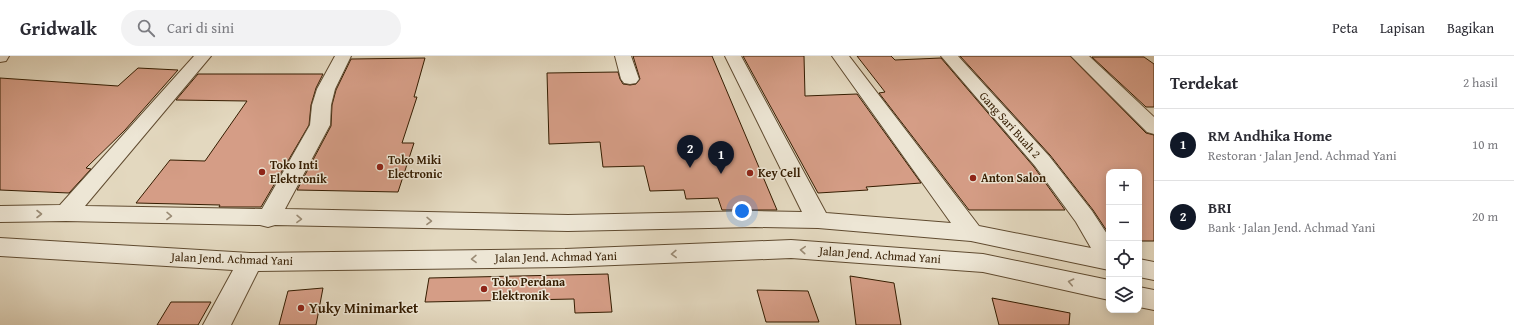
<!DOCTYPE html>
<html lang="id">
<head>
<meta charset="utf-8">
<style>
  body { margin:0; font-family:"Gentium Book Plus",serif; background:#f2f2f3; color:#2b2b33 }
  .controls { position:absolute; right:12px; bottom:12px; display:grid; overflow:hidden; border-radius:8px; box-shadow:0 2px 10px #0003 }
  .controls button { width:36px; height:36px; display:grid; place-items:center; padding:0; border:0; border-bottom:1px solid #e1e1e2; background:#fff; color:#2b2b33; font:20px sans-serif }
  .you { position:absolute; left:742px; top:155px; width:14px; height:14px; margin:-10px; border:3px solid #fff; border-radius:50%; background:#1a73e8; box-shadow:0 0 0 6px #1a73e833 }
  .badge { display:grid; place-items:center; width:26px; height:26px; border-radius:50%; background:#111827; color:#fff; font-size:13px; font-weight:700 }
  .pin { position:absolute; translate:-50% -33px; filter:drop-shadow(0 1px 2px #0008) }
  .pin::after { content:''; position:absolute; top:21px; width:14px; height:12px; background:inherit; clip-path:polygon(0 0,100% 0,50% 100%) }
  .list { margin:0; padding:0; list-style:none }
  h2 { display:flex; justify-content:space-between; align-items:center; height:52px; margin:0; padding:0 16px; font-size:17px }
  h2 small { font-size:13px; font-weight:400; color:#7c7c81 }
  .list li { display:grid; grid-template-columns:26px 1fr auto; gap:12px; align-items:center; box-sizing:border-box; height:72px; padding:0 16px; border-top:1px solid #e1e1e2 }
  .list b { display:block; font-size:15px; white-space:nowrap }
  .list p { margin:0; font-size:13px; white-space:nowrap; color:#7c7c81 }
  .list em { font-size:13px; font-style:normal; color:#7c7c81 }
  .icon { flex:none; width:22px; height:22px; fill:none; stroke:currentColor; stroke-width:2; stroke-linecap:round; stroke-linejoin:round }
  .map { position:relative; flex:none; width:1154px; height:269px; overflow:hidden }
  header { display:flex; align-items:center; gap:24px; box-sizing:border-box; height:56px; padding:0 20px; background:#fff; border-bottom:1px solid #e1e1e2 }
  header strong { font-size:19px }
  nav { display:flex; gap:22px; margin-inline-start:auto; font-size:14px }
  .search { width:280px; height:36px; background:#f2f2f3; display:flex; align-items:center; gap:10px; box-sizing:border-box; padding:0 14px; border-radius:22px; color:#7c7c81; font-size:15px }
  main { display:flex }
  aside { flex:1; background:#fff }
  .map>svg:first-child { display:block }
</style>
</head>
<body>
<header>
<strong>Gridwalk</strong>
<div class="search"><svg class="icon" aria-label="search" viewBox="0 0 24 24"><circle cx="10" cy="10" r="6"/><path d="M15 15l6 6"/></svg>Cari di sini</div>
<nav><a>Peta</a><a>Lapisan</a><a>Bagikan</a></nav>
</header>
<main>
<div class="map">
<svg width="1154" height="269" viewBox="0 0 1154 269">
  <rect width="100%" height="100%" fill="#e3d8bf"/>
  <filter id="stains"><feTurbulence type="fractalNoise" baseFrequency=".005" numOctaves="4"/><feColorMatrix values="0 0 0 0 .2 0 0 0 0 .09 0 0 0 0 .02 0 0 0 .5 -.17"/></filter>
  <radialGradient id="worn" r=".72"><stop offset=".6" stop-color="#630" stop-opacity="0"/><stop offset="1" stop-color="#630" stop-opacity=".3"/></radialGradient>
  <path fill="#d59d86" stroke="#341c00" d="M 633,0 L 712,0 L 777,154 L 722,154 L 718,142 L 686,143 L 684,134 L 650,135 L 644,110 L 603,111 L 600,86 L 549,88 L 547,17 L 618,16 L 620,23 L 623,28 L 630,29 L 636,28 L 640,23 Z
    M 743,0 L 804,0 L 805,40 L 857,38 L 921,127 L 866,131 L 868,134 L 818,137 Z
    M 857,0 L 891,0 L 895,4 L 941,2 L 1034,111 L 1065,154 L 969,154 L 879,37 L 885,36 Z
    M 960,0 L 1070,0 L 1146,77 L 1154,79 L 1154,185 L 1139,185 L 1139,116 L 1109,116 L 1109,178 L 1093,154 L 1050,99 Z
    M 1092,1 L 1144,1 L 1154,8 L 1154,51 L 1146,51 Z
    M 425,2 L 414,41 L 417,41 L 402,87 L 414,87 L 398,136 L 297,134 L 331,70 L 332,49 L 336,34 L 351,3 Z
    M 138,12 L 178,14 L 125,74 L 86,112 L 91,113 L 69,137 L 0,134 L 0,22 L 118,30 Z
    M 198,18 L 323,18 L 316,32 L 311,49 L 309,69 L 261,151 L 219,151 L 220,149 L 136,147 L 170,104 L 205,105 L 247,45 L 176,44 Z
    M 608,218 L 612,256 L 575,257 L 574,243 L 425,246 L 429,222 Z
    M 850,220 L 894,227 L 901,269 L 856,269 Z
    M 323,232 L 316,269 L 279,269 L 288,235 Z
    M 757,234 L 808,235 L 819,266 L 766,266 Z
    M 992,242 L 1070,257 L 1069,269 L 999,269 Z
    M 171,246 L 211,246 L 198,269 L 157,269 Z"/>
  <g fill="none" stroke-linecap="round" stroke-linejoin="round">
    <g stroke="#604b30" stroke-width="2">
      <path id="minor" d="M 0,0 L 9,0 L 6,5 L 0,6 Z
        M 194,0 L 211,0 L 85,150 L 262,153 L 310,69 L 312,49 L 317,33 L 335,0 L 351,0 L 335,33 L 331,49 L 330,69 L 285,153 L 568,159 L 755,155 L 802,156 L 725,0 L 741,0 L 826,157 L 951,167 L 832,0 L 849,0 L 979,170 L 1091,192 L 1076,166 L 1035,110 L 941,0 L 958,0 L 1049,100 L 1092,155 L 1109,181 L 1109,214 L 971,185 L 818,172 L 755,171 L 568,175 L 275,169 L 268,171 L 260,169 L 66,165 L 0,166 L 0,150 L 60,149 Z
        M 615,0 L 631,0 L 639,23 L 636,27 L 630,28 L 624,27 L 621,23 Z
        M 1071,0 L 1089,0 L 1154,61 L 1154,78 L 1147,76 Z
        M 0,182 L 250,197 L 565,193 L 791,184 L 983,198 L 1109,224 L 1109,244 L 983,216 L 791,202 L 565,211 L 258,215 L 231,269 L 203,269 L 233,214 L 0,200 Z
        M 1139,203 L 1154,206 L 1154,224 L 1139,221 Z
        M 1139,231 L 1154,234 L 1154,254 L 1139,251 Z"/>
    </g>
    <use href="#minor" fill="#ede6d5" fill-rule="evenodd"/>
  </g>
  <defs><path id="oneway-chevron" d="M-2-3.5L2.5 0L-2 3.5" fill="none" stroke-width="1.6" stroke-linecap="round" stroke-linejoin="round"/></defs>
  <g stroke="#9a8b75">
    <use href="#oneway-chevron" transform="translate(39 158)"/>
    <use href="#oneway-chevron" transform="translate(169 160) rotate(1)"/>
    <use href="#oneway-chevron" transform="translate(299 163) rotate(1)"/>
    <use href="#oneway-chevron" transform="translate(429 165) rotate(1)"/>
    <use href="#oneway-chevron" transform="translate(803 194) rotate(-176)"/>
    <use href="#oneway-chevron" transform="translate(674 198) rotate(178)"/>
    <use href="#oneway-chevron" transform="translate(474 203) rotate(179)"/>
    <use href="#oneway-chevron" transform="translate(1071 226) rotate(-168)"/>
  </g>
  <g fill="#8f2418" stroke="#ede6d5" stroke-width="1.5">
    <circle cx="380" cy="111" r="4"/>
    <circle cx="262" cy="116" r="4"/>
    <circle cx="750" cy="117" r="4"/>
    <circle cx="973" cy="122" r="4"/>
    <circle cx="484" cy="233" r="4"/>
    <circle cx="301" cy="252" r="4"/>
  </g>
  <g text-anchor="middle" stroke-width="3" stroke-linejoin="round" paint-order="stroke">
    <g font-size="12" fill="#341c00" stroke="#ede6d5">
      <text transform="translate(1010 69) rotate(48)" y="4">Gang Sari Buah 2</text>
      <text transform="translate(880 199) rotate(4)" y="4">Jalan Jend. Achmad Yani</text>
      <text transform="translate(556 201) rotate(-1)" y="4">Jalan Jend. Achmad Yani</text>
      <text transform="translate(232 203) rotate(2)" y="4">Jalan Jend. Achmad Yani</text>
    </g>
    <g font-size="12" font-weight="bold" fill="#341c00" stroke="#ede6d5" text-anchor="start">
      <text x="388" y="108">Toko Miki<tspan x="388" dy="14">Electronic</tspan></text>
      <text x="270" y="113">Toko Inti<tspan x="270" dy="14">Elektronik</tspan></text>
      <text x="758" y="121">Key Cell</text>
      <text x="981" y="126">Anton Salon</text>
      <text x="492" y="230">Toko Perdana<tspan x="492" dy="14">Elektronik</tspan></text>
    </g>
    <g font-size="14" font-weight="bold" fill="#341c00" stroke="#ede6d5" text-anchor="start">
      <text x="309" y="257">Yuky Minimarket</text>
    </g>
  </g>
  <rect width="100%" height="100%" filter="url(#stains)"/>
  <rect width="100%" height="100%" fill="url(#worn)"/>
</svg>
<div class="controls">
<button>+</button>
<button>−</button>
<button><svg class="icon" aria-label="locate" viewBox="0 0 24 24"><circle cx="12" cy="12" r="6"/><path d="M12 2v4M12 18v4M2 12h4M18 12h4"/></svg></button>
<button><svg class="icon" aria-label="layers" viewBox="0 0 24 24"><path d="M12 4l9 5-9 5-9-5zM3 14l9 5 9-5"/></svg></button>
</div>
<div class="you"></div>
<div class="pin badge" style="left:721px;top:118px">1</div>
<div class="pin badge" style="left:690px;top:112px">2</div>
</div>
<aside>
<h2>Terdekat<small>2 hasil</small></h2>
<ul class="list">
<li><span class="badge">1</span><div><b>RM Andhika Home</b><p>Restoran · Jalan Jend. Achmad Yani</p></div><em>10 m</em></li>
<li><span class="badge">2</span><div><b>BRI</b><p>Bank · Jalan Jend. Achmad Yani</p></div><em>20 m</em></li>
</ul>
</aside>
</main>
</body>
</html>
